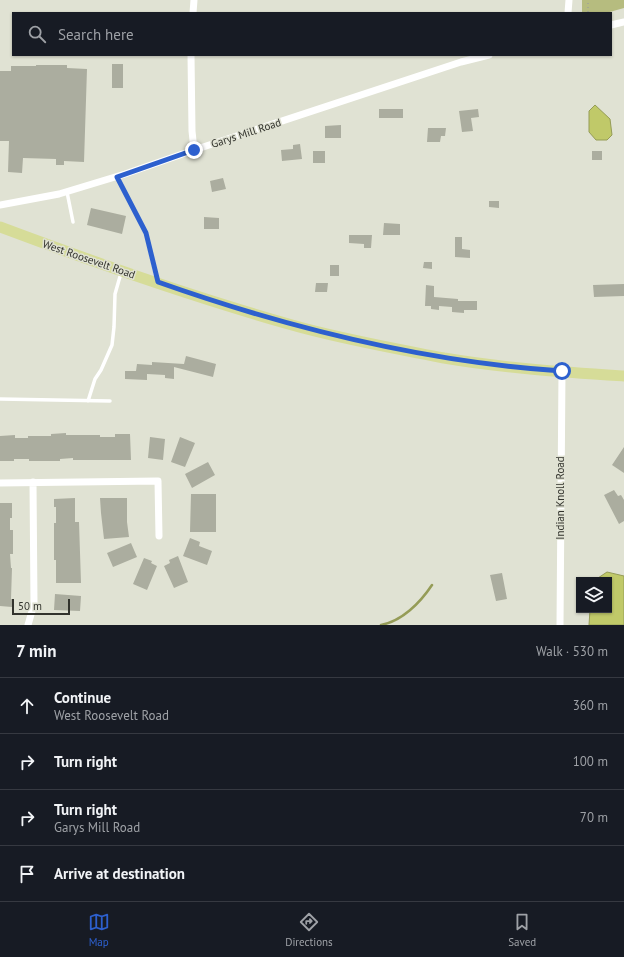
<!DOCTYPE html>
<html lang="en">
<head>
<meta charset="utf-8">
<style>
  body { margin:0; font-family:"PT Sans",sans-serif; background:#242831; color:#f1f3f6 }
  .controls { position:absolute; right:12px; bottom:12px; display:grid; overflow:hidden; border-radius:0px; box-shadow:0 1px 3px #0004 }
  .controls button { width:36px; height:36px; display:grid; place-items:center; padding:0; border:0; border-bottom:1px solid #363941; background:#171b24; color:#f1f3f6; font:20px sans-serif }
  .scale { position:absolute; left:12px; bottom:10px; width:58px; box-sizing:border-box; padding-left:4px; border:2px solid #32332d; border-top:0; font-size:11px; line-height:14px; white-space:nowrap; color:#32332d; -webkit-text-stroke:3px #e0e2d3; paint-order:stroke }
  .stop { position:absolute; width:12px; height:12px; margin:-9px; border:3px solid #2d60ce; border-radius:50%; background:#fff }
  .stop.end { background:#2d60ce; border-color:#fff; box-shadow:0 1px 4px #0008 }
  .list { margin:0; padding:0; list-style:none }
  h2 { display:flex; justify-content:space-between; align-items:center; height:52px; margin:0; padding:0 16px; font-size:17px }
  h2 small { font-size:13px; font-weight:400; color:#9ea1a6 }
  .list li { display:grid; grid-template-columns:26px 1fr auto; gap:12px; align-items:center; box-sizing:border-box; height:56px; padding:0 16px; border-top:1px solid #363941 }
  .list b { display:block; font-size:15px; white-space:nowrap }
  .list p { margin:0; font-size:13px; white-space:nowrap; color:#9ea1a6 }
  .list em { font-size:13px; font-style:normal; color:#9ea1a6 }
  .icon { flex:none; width:22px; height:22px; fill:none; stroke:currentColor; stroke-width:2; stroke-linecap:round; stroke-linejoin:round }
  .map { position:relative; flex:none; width:624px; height:625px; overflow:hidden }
  .search { position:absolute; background:#171b24; box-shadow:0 1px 3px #0004; left:12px; right:12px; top:12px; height:44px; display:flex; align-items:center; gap:10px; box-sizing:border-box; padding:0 14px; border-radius:0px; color:#9ea1a6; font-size:15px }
  .sheet { height:276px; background:#171b24 }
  nav { display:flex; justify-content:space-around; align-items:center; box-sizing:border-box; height:56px; border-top:1px solid #363941; background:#171b24; font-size:11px; color:#9ea1a6 }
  nav a { display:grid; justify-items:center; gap:2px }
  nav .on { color:#2d60ce }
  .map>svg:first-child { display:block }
</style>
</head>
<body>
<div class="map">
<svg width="624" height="625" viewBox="0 0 624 625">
  <rect width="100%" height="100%" fill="#e0e2d3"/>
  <path fill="#b6bc7f" d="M 582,0 L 624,0 L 624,8 L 606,13 L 582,13 Z"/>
  <path fill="#c0c969" stroke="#959c57" d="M 595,105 L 610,119 L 612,135 L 607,140 L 596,140 L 589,132 L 589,111 Z
    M 607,572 L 624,576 L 624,625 L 589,625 L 590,610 L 609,610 L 609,580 L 595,580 Z"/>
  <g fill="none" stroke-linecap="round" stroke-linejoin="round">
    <path stroke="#959c57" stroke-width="2.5" d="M 381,625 C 402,621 420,603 432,585"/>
  </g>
  <path fill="#abad9f" d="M 112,64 L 123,64 L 123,88 L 112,88 Z
    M 36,65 L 67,65 L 67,68 L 87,69 L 84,162 L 64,161 L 64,165 L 56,165 L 56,159 L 23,158 L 22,173 L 8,172 L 9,141 L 0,141 L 0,71 L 11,71 L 11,66 L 36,66 Z
    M 379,109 L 403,109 L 403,118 L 379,118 Z
    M 478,109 L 479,117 L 471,118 L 473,131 L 462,132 L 459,111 Z
    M 341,125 L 341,138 L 325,138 L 325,126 Z
    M 428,128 L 446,128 L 445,136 L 441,136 L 440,142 L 427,142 Z
    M 300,144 L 302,159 L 282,161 L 281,150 L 293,149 L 293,145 Z
    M 313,151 L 325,151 L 325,163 L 313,163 Z
    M 592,151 L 602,151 L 602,160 L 592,160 Z
    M 223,178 L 226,189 L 212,192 L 210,181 Z
    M 489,201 L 499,201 L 499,208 L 489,207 Z
    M 91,208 L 126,216 L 122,234 L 87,225 Z
    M 204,217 L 219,218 L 219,229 L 204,229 Z
    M 384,223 L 400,224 L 400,235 L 383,235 Z
    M 349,235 L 372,235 L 371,248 L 364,248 L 364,244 L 349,243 Z
    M 455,237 L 462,237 L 462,249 L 470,250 L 470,258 L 455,257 Z
    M 424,262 L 432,262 L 432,269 L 423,268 Z
    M 330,265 L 339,265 L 339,276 L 330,276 Z
    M 316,283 L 328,283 L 327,292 L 315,292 Z
    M 624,284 L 624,296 L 594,297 L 593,285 Z
    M 426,285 L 434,286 L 434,297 L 458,299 L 458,301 L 477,301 L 477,310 L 464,310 L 464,313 L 452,312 L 452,307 L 439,306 L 439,310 L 431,309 L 431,306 L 425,306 Z
    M 186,356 L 216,364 L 213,377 L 174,367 L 174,379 L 165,378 L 165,375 L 147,374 L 147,380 L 125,379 L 125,371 L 136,371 L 137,364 L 152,365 L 152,362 L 184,364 Z
    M 66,433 L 66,435 L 100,435 L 100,437 L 115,437 L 115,434 L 130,434 L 131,460 L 73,460 L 73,458 L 60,459 L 60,461 L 29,461 L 29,459 L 14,459 L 14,461 L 0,461 L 0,436 L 15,435 L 15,438 L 28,438 L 28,436 L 51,436 L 51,434 Z
    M 150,437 L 165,439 L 163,460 L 148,458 Z
    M 180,437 L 195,443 L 185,467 L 171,462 Z
    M 624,447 L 624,473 L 612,465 Z
    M 208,462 L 215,475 L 192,488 L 185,474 Z
    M 614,490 L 618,496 L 621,495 L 624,500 L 624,521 L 619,524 L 604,495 Z
    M 191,494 L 216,494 L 216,532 L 190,532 Z
    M 75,498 L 75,522 L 79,522 L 81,583 L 56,583 L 56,560 L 54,560 L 54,523 L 56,523 L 56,507 L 54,507 L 54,499 Z
    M 100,498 L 127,498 L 127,522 L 129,537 L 104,539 L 101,513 Z
    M 0,503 L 12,503 L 12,518 L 10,518 L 10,530 L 13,530 L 13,554 L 10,554 L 11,568 L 12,568 L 11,599 L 13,599 L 12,607 L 0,606 Z
    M 190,538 L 200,542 L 199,546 L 212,551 L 207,565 L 183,556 Z
    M 131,543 L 137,557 L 113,567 L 107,553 Z
    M 178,556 L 188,582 L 174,588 L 164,566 L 170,563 L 169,560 Z
    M 144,558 L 152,561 L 151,563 L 157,566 L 147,590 L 133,584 Z
    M 502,573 L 507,599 L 496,601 L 490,575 Z
    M 55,594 L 81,596 L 80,611 L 54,610 Z"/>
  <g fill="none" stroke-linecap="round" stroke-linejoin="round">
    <path stroke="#a0a296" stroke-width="1.5" stroke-dasharray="1 3" stroke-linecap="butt" d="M 588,12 L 588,0"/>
    <path stroke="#fff" stroke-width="3.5" d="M 117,177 L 146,233 L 157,281
      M 67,192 L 73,222
      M 0,399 L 110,401
      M 88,401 L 95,379 L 101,370 L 112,345 L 114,327 L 115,294 L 121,273"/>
    <path stroke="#fff" stroke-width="7" d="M 193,13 L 194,0
      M 568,13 L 569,0
      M 611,25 L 624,22
      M 191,55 L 192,131 L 194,150
      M 0,205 L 59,194 L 125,174 L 194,150 L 461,62 L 489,55
      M 0,483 L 158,481 L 159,536
      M 28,625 L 34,604 L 33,482
      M 560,625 L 562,371"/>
    <path stroke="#d6dc98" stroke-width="11" d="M 0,227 C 96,263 193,297 292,325 C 341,339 393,348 444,358 C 503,368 564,372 624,376"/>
  </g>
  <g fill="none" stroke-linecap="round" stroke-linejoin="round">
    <path stroke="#2d60ce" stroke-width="5" d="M 194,150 L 117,177 L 146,233 L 158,282 C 288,328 423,362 562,371"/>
  </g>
  <g text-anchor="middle" stroke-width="3" stroke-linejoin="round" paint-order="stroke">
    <g font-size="11" fill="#32332d" stroke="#e0e2d3">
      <text transform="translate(246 133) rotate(-18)" y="4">Garys Mill Road</text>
      <text transform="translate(89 259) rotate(19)" y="4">West Roosevelt Road</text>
      <text transform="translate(560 498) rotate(-90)" y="4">Indian Knoll Road</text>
    </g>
  </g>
</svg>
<div class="controls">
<button><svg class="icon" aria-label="layers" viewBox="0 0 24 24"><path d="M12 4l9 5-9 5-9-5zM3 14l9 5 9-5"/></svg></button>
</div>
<div class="scale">50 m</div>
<div class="stop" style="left:562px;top:371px"></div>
<div class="stop end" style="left:194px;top:150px"></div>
<div class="search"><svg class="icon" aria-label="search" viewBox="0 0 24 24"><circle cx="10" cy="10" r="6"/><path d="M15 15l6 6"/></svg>Search here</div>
</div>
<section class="sheet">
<h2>7 min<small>Walk · 530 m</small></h2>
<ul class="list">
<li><svg class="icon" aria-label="ahead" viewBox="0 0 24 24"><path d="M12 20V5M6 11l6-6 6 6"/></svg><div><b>Continue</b><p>West Roosevelt Road</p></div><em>360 m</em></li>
<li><svg class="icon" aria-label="right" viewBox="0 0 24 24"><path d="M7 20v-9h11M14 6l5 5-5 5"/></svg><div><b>Turn right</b></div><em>100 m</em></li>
<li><svg class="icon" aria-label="right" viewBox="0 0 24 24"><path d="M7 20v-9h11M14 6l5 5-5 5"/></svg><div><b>Turn right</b><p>Garys Mill Road</p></div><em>70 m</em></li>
<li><svg class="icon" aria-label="arrive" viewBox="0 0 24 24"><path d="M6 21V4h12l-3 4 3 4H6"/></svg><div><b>Arrive at destination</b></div></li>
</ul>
</section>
<nav>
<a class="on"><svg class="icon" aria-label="map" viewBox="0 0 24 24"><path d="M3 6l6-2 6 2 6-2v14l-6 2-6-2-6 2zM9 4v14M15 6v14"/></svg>Map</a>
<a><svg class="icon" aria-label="directions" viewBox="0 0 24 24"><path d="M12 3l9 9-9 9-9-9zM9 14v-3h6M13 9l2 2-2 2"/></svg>Directions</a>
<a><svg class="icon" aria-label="saved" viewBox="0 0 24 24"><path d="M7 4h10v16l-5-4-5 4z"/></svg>Saved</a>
</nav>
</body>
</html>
